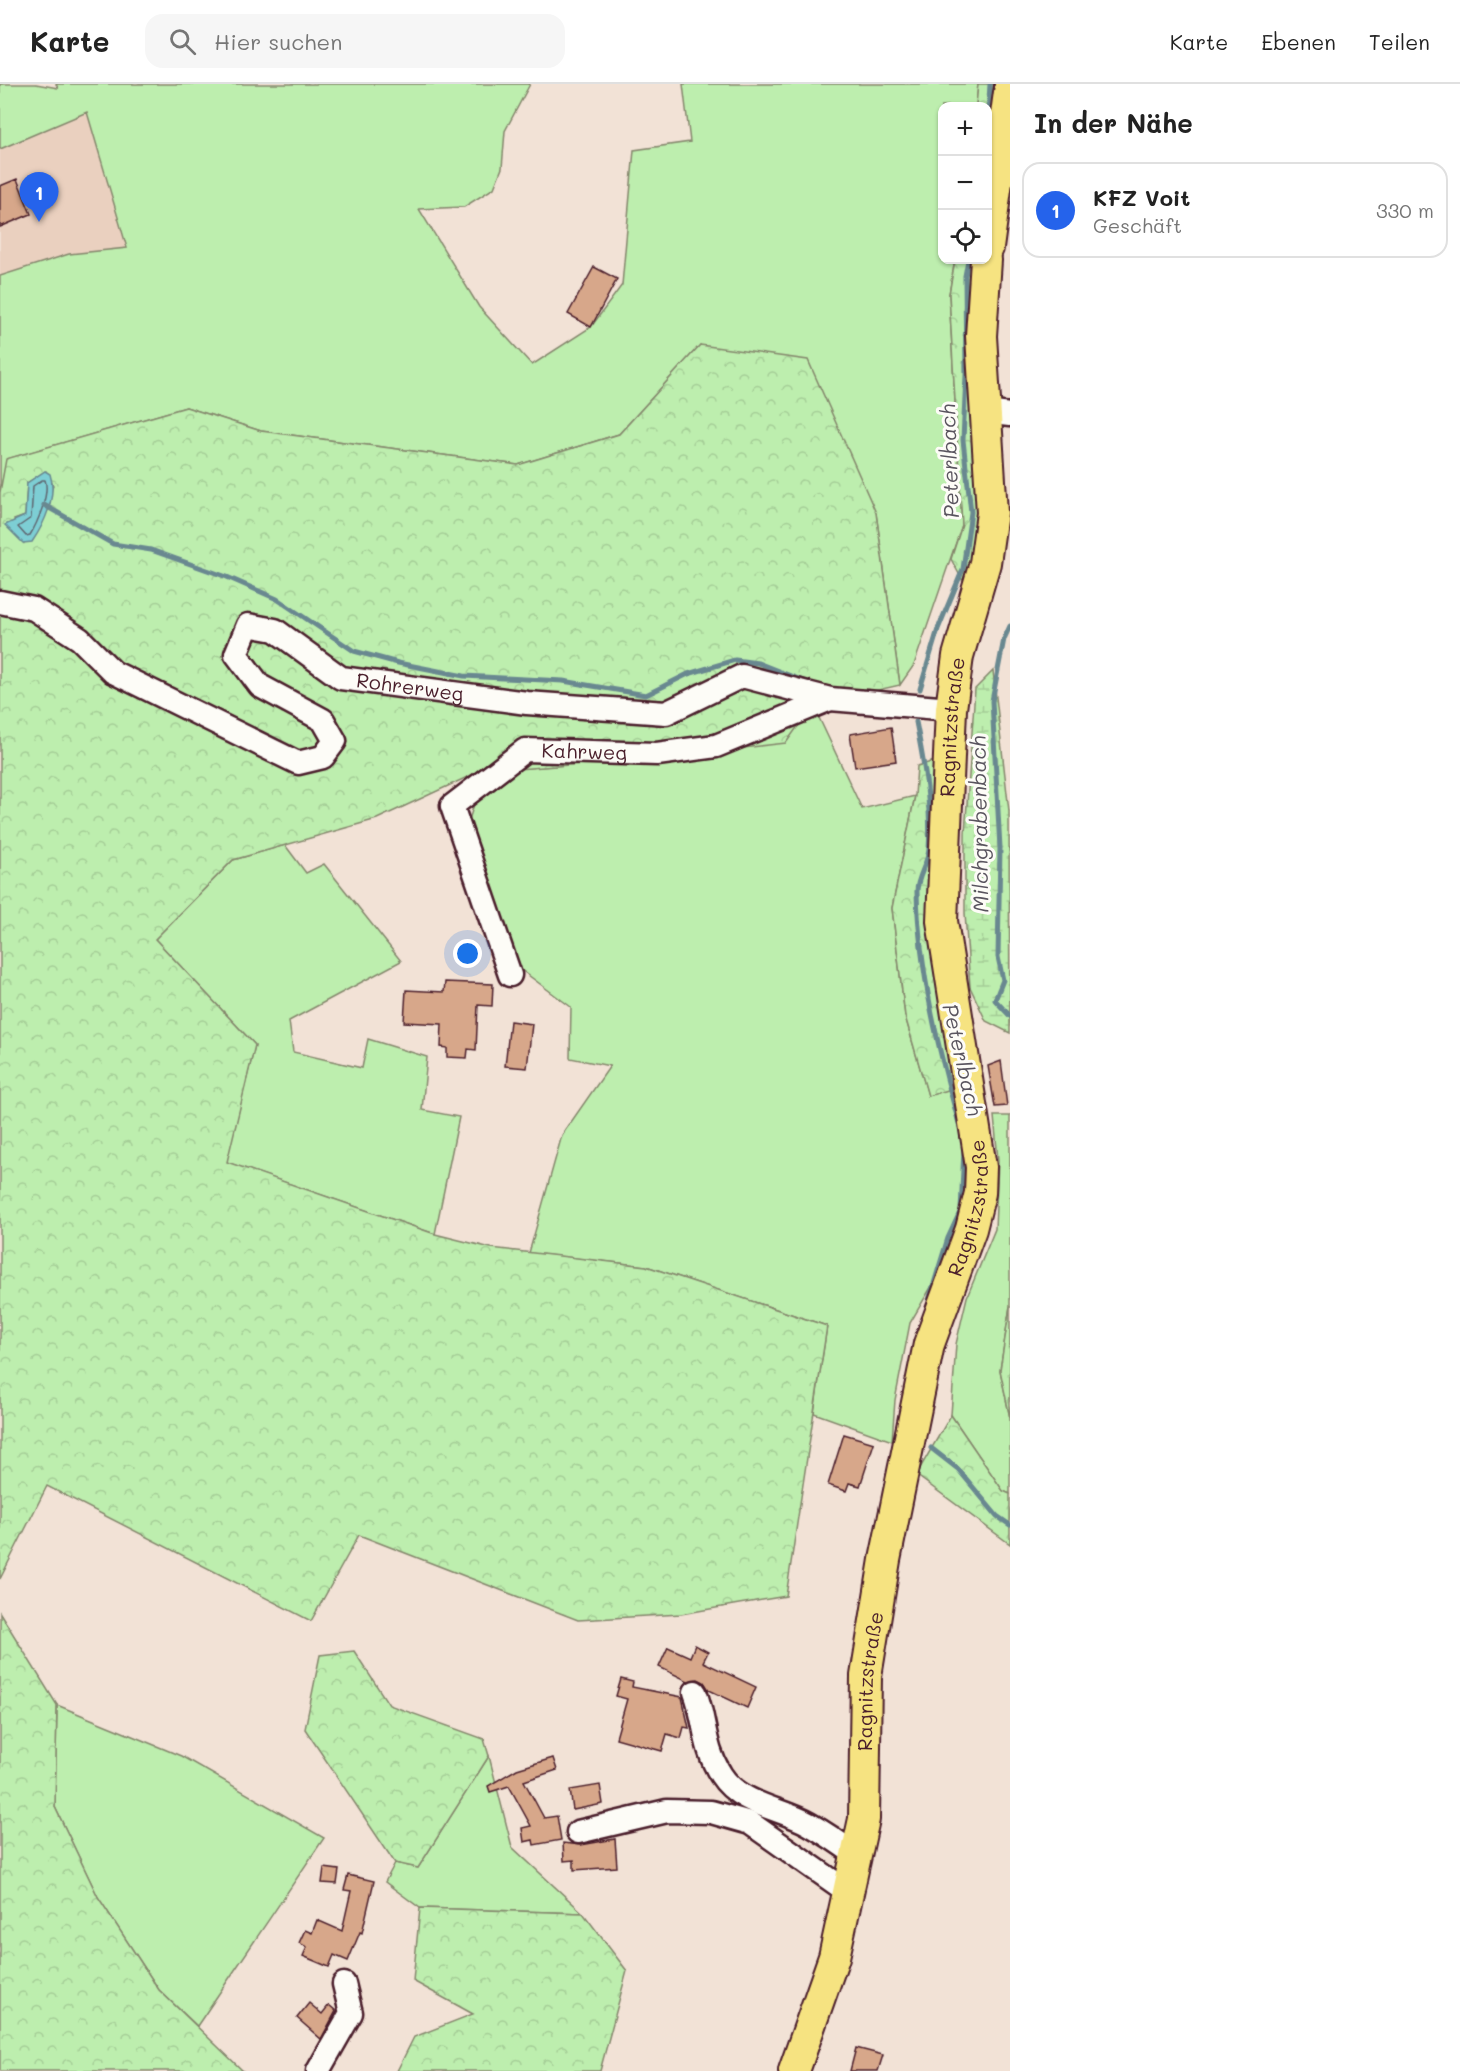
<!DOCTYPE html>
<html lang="de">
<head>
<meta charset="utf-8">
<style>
  body { margin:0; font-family:Mali,sans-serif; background:#f6f6f6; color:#222 }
  .controls { position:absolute; right:18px; top:18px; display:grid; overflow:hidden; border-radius:12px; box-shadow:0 2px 4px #0004 }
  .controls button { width:54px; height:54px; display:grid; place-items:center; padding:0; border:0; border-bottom:2px solid #e0e0e0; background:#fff; color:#222; font:30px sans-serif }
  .you { position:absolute; left:468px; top:870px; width:21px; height:21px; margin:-15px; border:4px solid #fff; border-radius:50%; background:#1a73e8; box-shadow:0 0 0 9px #1a73e833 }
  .badge { display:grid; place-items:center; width:39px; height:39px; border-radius:50%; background:#2563eb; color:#fff; font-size:20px; font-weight:700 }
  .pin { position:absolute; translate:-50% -50px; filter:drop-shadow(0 2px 3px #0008) }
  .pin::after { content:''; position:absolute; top:32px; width:21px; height:18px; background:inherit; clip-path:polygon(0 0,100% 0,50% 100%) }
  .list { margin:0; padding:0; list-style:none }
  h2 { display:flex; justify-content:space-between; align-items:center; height:78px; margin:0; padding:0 24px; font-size:26px }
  h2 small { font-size:20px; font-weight:400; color:#767676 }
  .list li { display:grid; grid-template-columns:39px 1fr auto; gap:18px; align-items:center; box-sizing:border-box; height:96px; margin:0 12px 12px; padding:0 12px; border:2px solid #e0e0e0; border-radius:18px }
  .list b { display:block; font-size:22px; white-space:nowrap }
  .list p { margin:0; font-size:20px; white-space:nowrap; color:#767676 }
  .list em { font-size:20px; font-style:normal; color:#767676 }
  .icon { flex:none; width:33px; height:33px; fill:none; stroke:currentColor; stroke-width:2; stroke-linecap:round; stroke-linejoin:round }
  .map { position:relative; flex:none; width:1010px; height:1987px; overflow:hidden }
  header { display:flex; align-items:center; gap:36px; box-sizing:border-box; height:84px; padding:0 30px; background:#fff; border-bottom:2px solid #e0e0e0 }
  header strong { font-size:28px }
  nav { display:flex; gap:33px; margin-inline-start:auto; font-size:21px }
  .search { width:420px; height:54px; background:#f6f6f6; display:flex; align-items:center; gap:15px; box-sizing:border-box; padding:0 21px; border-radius:18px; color:#767676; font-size:22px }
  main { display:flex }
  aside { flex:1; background:#fff }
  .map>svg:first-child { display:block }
</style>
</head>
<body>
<header>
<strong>Karte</strong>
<div class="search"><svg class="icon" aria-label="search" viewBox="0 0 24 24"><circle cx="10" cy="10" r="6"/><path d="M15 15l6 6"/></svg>Hier suchen</div>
<nav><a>Karte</a><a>Ebenen</a><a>Teilen</a></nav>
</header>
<main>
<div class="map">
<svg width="1010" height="1987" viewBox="0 0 1010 1987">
  <defs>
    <pattern id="forest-crowns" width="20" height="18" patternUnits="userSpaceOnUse" patternTransform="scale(1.5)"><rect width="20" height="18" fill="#bdeeae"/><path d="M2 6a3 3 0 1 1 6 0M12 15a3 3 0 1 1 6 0" fill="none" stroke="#a4cc96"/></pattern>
    <pattern id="wetland-marsh" width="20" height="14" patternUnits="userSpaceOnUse" patternTransform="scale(1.5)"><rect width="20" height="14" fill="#bdeeae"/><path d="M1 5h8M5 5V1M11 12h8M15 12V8" fill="none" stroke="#a4cc96"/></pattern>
  </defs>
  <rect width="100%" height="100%" fill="#f2e2d6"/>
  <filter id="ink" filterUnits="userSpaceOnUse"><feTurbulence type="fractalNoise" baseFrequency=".0167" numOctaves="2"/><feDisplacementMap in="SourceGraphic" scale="12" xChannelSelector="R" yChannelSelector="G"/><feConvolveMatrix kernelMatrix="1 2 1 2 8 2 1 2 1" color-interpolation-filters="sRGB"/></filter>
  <g filter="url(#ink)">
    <path fill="#ead0bf" d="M 87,28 L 127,165 L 69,170 L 0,192 L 0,65 Z"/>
    <path fill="#bdeeae" stroke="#84866c" stroke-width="1.5" d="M 0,0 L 36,0 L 58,4 L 56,0 L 530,0 L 505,47 L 502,84 L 494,104 L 464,123 L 419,125 L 479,223 L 532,281 L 591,243 L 622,201 L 634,66 L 690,58 L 683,0 L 978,0 L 976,22 L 942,22 L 942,176 L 955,176 L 949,210 L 962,441 L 914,581 L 900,601 L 876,429 L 700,261 L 619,350 L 518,381 L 261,347 L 186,323 L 7,375 L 0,408 L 0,192 L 69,170 L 127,164 L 87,28 L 0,65 Z
      M 813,621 L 862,725 L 915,712 L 892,824 L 905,932 L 928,1011 L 958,1003 L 972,1109 L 960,1154 L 910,1239 L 895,1316 L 892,1357 L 814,1329 L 827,1242 L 646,1182 L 529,1169 L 562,1051 L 610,982 L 570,974 L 571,923 L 516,882 L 468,739 L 477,711 L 511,685 L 648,675 Z
      M 285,761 L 306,789 L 324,780 L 401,877 L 289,937 L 293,968 L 362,984 L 368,955 L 427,973 L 422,1026 L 459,1033 L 435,1150 L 226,1078 L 255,961 L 155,855 L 233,776 Z
      M 994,1032 L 1010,1032 L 1010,1222 L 1000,1286 L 1010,1334 L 1010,1410 L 1003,1407 L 951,1331 L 956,1260 L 967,1213 L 995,1145 L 998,1076 Z
      M 57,1621 L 181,1672 L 324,1754 L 197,1942 L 159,1906 L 98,1813 L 55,1723 Z
      M 489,1672 L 512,1763 L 583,1829 L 420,1824 L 385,1798 L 395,1779 L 418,1784 Z"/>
    <path fill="url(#forest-crowns)" stroke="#84866c" stroke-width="1.5" fill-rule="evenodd" d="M 978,0 L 997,0 L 988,90 L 988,22 L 976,22 Z
      M 955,176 L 976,176 L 980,422 L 966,503 L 951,475 L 962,441 L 949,210 Z
      M 700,261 L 808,276 L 876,429 L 900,601 L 813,621 L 786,659 L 647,675 L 478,688 L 377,735 L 233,776 L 155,855 L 255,961 L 227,1078 L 435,1150 L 491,1164 L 646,1182 L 827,1242 L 786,1512 L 681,1530 L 578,1536 L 359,1451 L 311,1537 L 47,1402 L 0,1495 L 0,408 L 6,375 L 186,323 L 261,347 L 518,381 L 619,350 ZM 46,387 L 53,401 L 50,413 L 24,459 L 14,436 L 25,432 L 27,399 Z
      M 935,677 L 958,1003 L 928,1012 L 905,932 L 892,824 L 915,712 L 917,682 Z
      M 1010,1222 L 1010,1334 L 1000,1286 Z
      M 951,1331 L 1003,1407 L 1010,1410 L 1010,1460 L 916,1391 Z
      M 0,1529 L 57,1621 L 55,1723 L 98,1813 L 159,1906 L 243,1987 L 0,1987 Z
      M 354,1567 L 389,1621 L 484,1655 L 489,1672 L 418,1784 L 395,1779 L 305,1645 L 320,1571 Z
      M 420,1824 L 583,1829 L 627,1887 L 600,1987 L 397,1987 L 414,1953 L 473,1930 L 413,1897 Z"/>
    <path fill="url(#wetland-marsh)" stroke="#84866c" stroke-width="1.5" d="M 993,587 L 1009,727 L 1010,949 L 986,937 L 970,903 L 965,829 L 965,749 L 975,605 Z"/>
    <path fill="#7dced4" stroke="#698890" stroke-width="1.5" d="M 45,387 L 50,390 C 57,412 45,439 32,458 L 23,459 L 5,441 L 25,432 L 27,399 Z"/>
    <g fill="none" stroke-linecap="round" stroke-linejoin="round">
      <path stroke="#5e656f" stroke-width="1.5" d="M 42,396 L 45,396 C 50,410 37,440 30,451 L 26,452 L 18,443 L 31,434 L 33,402 Z"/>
      <path stroke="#698890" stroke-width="5" d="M 988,35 L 990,0
        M 44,421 L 113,460 L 151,466 L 227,493 L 277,515 L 354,567 L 398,579 L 464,592 L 563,597 L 646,611 L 688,590 L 735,576 L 758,579 L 811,600
        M 1010,542 L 1004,555 L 992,617 L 1000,764 L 998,873 L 1003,896 L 995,916 L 1010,932
        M 920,605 L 938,545 L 963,485 L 971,428 L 963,356 L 966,291 L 965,192 L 968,176
        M 916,638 C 924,679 932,723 929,765 C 928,780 916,794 917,809 C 919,887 939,968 960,1043
        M 929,1216 L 948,1154 L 961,1126 L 964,1066
        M 931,1364 L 958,1385 L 997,1432 L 1010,1441"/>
    </g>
    <path fill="#d7a78a" stroke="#4a1f2b" stroke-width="1.5" d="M 17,95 L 31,130 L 0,143 L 0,102 Z
      M 594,183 L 617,195 L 591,243 L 568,230 Z
      M 891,643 L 896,677 L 855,683 L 850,650 Z
      M 445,898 L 493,900 L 492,922 L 478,921 L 476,966 L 468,965 L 467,974 L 447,973 L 447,964 L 441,963 L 442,940 L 404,938 L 406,906 L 444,908 Z
      M 510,937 L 532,940 L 527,984 L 505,982 Z
      M 1001,977 L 1007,1022 L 995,1023 L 988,982 Z
      M 844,1350 L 874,1359 L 860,1402 L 849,1399 L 846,1407 L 828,1401 Z
      M 695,1561 L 708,1568 L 703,1578 L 756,1603 L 747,1624 L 709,1606 L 704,1598 L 698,1595 L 688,1597 L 659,1583 L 668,1563 L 690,1573 Z
      M 621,1595 L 633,1598 L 632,1603 L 682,1613 L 689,1644 L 684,1643 L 681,1654 L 667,1650 L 662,1667 L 616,1654 L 627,1615 L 616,1612 Z
      M 553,1674 L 557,1686 L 524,1697 L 544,1734 L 557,1732 L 561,1756 L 534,1761 L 533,1756 L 524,1758 L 522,1744 L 531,1742 L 509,1702 L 490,1708 L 488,1702 L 517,1685 Z
      M 600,1701 L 603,1720 L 573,1726 L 570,1706 Z
      M 615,1755 L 617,1783 L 574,1786 L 574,1776 L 564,1777 L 563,1759 L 581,1761 Z
      M 324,1784 L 339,1786 L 337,1800 L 322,1799 Z
      M 348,1791 L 374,1797 L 362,1849 L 360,1848 L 348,1877 L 334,1871 L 329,1883 L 303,1872 L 307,1863 L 299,1859 L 305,1846 L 312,1849 L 317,1836 L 342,1847 L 351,1807 L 344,1806 Z
      M 309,1919 L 322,1930 L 329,1921 L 336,1927 L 321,1955 L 297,1934 Z
      M 856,1964 L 883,1971 L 878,1987 L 850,1987 Z"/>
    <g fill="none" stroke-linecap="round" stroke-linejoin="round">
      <g stroke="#4a1f2b" stroke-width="27">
        <g id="minor">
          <path d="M 985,328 L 1010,331"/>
          <path id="s1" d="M 0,518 L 34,525 L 80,555 L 113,588 L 298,679 L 323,673 L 335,657 L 323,636 L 260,602 L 236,570 L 248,541 L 275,546 L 341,594 L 527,619 L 666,629 L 742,592 L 830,615 L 951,625"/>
          <path id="s2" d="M 510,891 L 452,722 L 525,666 L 657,670 L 716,662 L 830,615"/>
          <path d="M 695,1608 C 706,1637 703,1663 721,1691 C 740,1721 781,1724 809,1740 C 825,1749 841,1760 856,1771"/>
          <path d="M 578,1748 L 667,1727 L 711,1728 L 750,1739 L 848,1808"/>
          <path d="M 318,1987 L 351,1929 L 344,1900"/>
        </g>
      </g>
      <g stroke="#4a1f2b" stroke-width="34">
        <g id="major">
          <path d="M 988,164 L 1010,1"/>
          <path id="s3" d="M 794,1987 L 834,1873 L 864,1735 L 866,1592 L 885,1476 L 929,1260 L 971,1145 L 980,1109 L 981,1083 L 942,837 L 951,625 L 958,572 L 985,479 L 992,429 L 981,252 L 986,176"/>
        </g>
      </g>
      <use href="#minor" stroke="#fdfcf7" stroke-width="22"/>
      <use href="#major" stroke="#f6e381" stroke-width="30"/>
    </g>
  </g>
  <g text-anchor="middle" stroke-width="6" stroke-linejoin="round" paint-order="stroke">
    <g font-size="20" fill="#4a1f2b" stroke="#fdfcf7">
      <text dy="7" stroke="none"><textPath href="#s1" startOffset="734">Rohrerweg</textPath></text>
      <text dy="7" stroke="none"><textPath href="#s3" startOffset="1372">Ragnitzstraße</textPath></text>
      <text dy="7" stroke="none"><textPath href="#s2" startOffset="330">Kahrweg</textPath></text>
      <text dy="7" stroke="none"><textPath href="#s3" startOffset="886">Ragnitzstraße</textPath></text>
      <text dy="7" stroke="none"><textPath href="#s3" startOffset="400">Ragnitzstraße</textPath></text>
    </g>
    <g font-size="21" font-style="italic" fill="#59545e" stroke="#fdfcf7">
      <text transform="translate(950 377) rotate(-92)" y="7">Peterlbach</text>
      <text transform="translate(980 740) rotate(-91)" y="7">Milchgrabenbach</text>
      <text transform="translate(962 976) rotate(77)" y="7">Peterlbach</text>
    </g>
  </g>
</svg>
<div class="controls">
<button>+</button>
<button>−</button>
<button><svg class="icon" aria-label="locate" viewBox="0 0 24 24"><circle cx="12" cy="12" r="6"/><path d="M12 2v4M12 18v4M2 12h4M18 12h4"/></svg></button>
</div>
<div class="you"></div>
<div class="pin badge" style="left:39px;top:138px">1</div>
</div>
<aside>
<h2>In der Nähe<small></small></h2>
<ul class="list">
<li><span class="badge">1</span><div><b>KFZ Voit</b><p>Geschäft</p></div><em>330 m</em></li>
</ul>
</aside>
</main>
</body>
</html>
